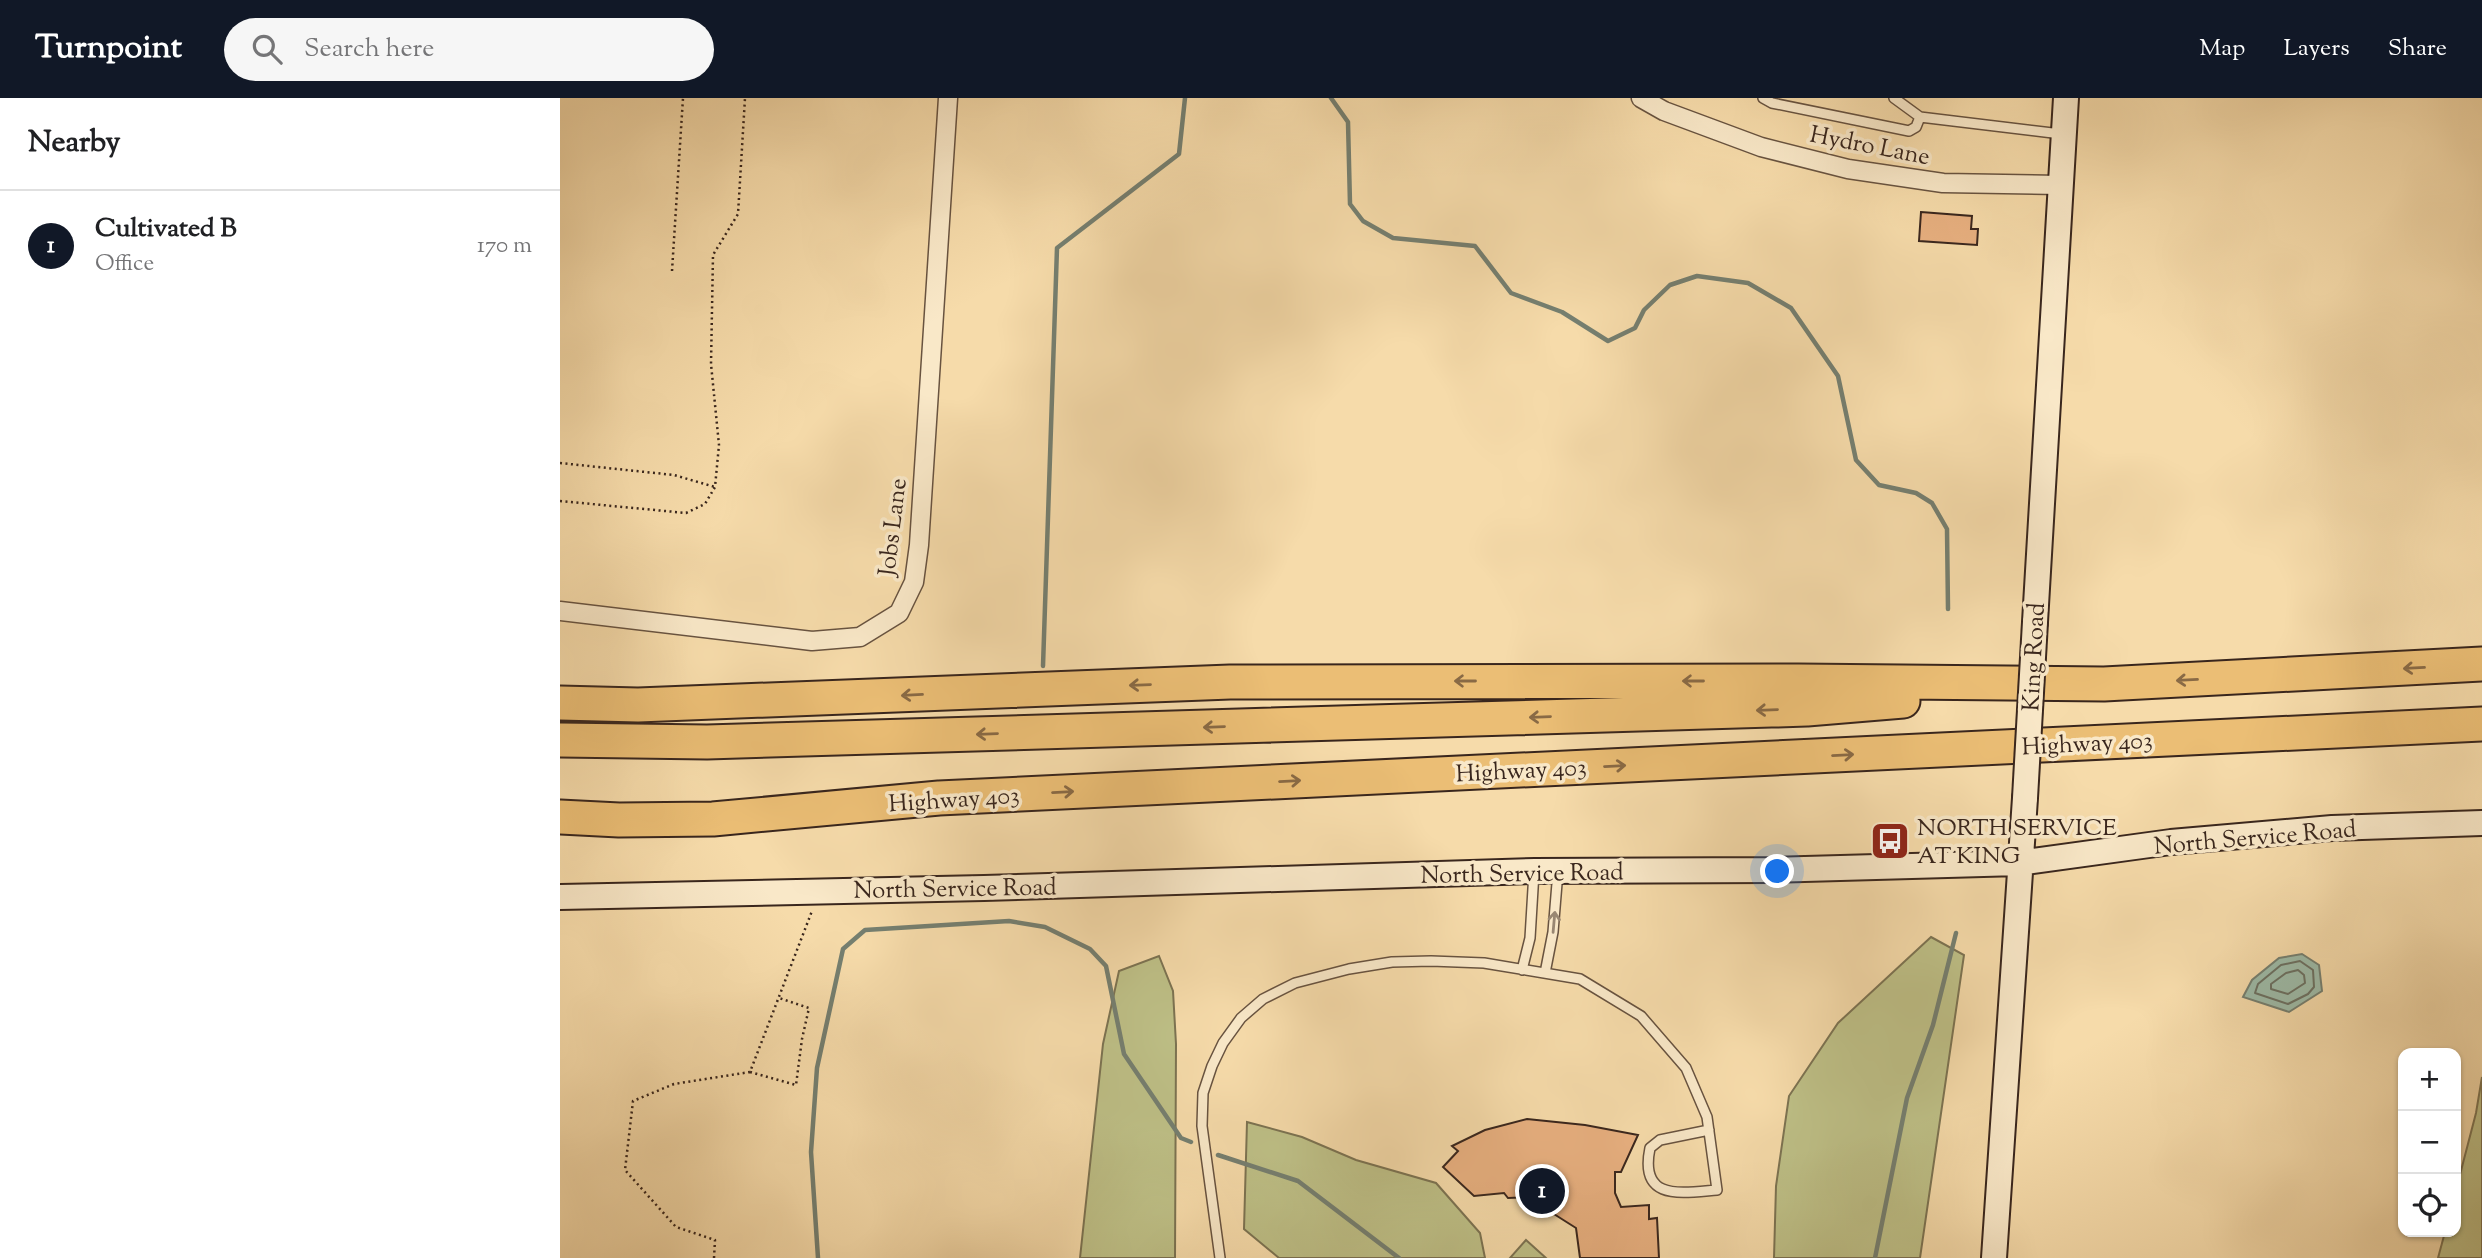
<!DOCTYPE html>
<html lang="en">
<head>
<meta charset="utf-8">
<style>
  body { margin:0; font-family:"Sorts Mill Goudy",serif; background:#f6f6f6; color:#202124 }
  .controls { position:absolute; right:21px; bottom:21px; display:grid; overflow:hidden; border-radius:14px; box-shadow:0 2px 5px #0004 }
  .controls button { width:63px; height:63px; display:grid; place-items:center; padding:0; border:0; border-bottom:2px solid #e0e0e0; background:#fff; color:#202124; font:35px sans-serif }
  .you { position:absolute; left:1218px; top:774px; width:24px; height:24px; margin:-18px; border:5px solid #fff; border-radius:50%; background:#1a73e8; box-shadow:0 0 0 10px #1a73e833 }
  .badge { display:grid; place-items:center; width:46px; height:46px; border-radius:50%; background:#111827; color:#fff; font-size:23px; font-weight:700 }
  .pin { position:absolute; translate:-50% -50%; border:4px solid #fff; box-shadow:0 2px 7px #0006 }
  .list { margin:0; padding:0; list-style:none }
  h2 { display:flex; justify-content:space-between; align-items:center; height:91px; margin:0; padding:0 28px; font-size:30px }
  h2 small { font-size:23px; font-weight:400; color:#757577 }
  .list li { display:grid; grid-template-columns:46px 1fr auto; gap:21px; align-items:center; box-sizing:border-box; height:112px; padding:0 28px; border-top:2px solid #e0e0e0 }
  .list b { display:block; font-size:26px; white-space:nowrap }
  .list p { margin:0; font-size:23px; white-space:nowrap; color:#757577 }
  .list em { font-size:23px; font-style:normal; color:#757577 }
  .icon { flex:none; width:38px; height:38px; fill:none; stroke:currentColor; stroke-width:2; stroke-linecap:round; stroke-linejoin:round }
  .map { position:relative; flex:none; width:1922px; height:1160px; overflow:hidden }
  header { display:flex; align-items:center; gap:42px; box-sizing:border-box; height:98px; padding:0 35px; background:#111827; color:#fff }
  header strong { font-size:33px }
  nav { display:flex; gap:38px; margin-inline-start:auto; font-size:24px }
  .search { width:490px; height:63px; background:#f6f6f6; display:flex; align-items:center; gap:18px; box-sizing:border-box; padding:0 24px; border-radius:38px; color:#757577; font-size:26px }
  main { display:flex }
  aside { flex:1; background:#fff }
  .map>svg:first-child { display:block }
</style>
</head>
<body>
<header>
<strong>Turnpoint</strong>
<div class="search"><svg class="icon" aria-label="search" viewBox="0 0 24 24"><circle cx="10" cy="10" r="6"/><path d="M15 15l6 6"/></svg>Search here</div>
<nav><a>Map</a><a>Layers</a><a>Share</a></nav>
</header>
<main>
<aside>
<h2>Nearby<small></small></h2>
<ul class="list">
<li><span class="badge">1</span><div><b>Cultivated B</b><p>Office</p></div><em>170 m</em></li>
</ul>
</aside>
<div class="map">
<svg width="1922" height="1160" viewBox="0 0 1922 1160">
  <rect width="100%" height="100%" fill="#f6dbaa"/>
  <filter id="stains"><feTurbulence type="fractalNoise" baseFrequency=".00286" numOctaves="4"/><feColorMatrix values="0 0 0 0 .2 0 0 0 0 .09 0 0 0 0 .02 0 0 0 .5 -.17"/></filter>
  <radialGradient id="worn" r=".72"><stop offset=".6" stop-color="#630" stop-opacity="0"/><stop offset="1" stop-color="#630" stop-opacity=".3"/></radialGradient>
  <path fill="#bec087" stroke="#7c7352" stroke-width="2" d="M 1371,839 L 1404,857 L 1360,1160 L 1214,1160 L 1216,1088 L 1229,998 L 1278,925 Z
    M 599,858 L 613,893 L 616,946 L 615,1160 L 520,1160 L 543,946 L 559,873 Z
    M 1922,979 L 1922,1160 L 1878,1160 L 1885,1134 L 1896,1134 L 1896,1092 L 1916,1015 Z
    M 687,1024 L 742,1039 L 796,1062 L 876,1085 L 920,1135 L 925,1160 L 719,1160 L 684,1131 Z
    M 966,1142 L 986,1160 L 950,1160 Z"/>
  <path fill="#9dbba8" stroke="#757f70" stroke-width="2" d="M 1742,856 L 1759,867 L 1762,893 L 1729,914 L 1683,899 L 1692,882 L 1719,860 Z"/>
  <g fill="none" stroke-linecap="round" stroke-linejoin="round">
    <path stroke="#6b7062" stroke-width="2" d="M 1740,863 L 1753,872 L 1754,889 L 1748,896 L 1728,906 L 1695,895 L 1698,886 L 1721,867 Z
      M 1738,872 L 1744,877 L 1745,885 L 1728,896 L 1711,891 L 1711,886 L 1726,875 Z"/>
    <path stroke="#757f70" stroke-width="4.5" d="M 771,0 L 788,24 L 790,106 L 803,123 L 833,140 L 915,148 L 951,195 L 1002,214 L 1048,243 L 1075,230 L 1084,212 L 1110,187 L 1137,178 L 1188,185 L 1231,210 L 1278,278 L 1296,362 L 1319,387 L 1356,395 L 1372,405 L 1387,431 L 1388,511
      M 483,568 L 497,150 L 619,56 L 625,0
      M 658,1057 L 738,1083 L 839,1160
      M 258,1160 L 251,1054 L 257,970 L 283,851 L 305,832 L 449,823 L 485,829 L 530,851 L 546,868 L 564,956 L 621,1040 L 631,1044
      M 1315,1160 L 1347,1000 L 1373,927 L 1396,835"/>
  </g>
  <path fill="#e8b080" stroke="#39261d" stroke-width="2" d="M 1361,114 L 1412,118 L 1411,131 L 1418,131 L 1417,147 L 1359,143 Z
    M 967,1021 L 1025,1027 L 1078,1037 L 1061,1074 L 1055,1074 L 1055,1095 L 1061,1109 L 1089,1107 L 1089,1121 L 1097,1120 L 1099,1160 L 1020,1160 L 1016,1130 L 986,1111 L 1003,1098 L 948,1100 L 944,1095 L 914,1098 L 883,1069 L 898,1053 L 892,1048 L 925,1032 Z"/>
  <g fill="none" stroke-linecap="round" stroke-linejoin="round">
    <g stroke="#685340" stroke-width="12">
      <path id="lane" d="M 1203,0 L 1212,5 L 1349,33 L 1356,29 L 1360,19
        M 1334,0 L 1360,19 L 1501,36
        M 962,872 L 970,840 L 974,774
        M 985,875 L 993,834 L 998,773
        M 660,1160 L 642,1028 L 643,995 L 652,968 L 663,945 L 681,920 L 703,901 L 735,885 L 789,871 L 832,864 L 871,863 L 924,865 L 1020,881 L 1081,918 L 1126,970 L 1147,1019 L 1157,1092 C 1120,1095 1079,1103 1090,1050 L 1100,1042 L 1149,1032"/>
    </g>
    <g stroke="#685340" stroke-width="21">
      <path id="street" d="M 1081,0 L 1104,13 L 1201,49 L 1288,71 L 1383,85 L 1499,87
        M 0,513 L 252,543 L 300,539 L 339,515 L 354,484 L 359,447 L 388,0"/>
    </g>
    <g stroke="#39261d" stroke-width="28">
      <path id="secondary" d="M 1475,524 L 1506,0
        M 0,799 L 424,790 L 975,773 L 1212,772 L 1459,765 L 1611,744 L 1772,730 L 1922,725
        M 1434,1160 L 1465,700"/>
    </g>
    <g stroke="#39261d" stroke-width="37">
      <path id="highway" d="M 0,605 L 78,607 L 670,584 L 1238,583 L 1544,586 L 1922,566
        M 0,642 L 147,644 L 1247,611 L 1343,603
        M 0,719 L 59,722 L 153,721 L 379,700 L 1922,626"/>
    </g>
    <path stroke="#39261d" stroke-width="2.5" stroke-dasharray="2 3.5" stroke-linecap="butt" d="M 112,173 L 123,0
      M 0,365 L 114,377 L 155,389
      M 0,403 L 126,415 L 145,406 L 155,389 L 159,347 L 151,266 L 153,157 L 178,116 L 185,0
      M 190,974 L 236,987 L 242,941 L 249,910 L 219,900
      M 154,1160 L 155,1142 L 116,1129 L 65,1072 L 73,1003 L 114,986 L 190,974 L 252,813"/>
    <use href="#lane" stroke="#f9e8c8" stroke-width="9"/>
    <use href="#street" stroke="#f9e8c8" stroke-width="18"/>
    <use href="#secondary" stroke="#f9e8c8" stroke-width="24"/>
    <use href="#highway" stroke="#ebbe75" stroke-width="33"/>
    <g stroke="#39261d" stroke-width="28" stroke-linecap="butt">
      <path id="secondary-bridge" d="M 1465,700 L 1475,524"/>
    </g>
    <use href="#secondary-bridge" stroke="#f9e8c8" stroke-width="24"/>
  </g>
  <defs><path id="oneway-shaft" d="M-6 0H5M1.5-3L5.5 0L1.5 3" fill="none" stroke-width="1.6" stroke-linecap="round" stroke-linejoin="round" transform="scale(1.75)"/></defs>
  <g stroke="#896a45">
    <use href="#oneway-shaft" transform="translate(1854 570) rotate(177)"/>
    <use href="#oneway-shaft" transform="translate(1627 582) rotate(177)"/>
    <use href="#oneway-shaft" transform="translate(905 583) rotate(180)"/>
    <use href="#oneway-shaft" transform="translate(1133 583) rotate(180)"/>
    <use href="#oneway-shaft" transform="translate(580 587) rotate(178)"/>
    <use href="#oneway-shaft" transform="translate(352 597) rotate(177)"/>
    <use href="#oneway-shaft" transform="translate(1207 612) rotate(178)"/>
    <use href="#oneway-shaft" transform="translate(980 619) rotate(178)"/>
    <use href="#oneway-shaft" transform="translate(654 629) rotate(178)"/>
    <use href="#oneway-shaft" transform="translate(427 636) rotate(178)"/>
    <use href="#oneway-shaft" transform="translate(1283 657) rotate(-3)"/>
    <use href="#oneway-shaft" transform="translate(1055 668) rotate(-3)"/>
    <use href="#oneway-shaft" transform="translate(730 683) rotate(-3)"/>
    <use href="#oneway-shaft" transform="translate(503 694) rotate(-3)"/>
  </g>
  <use stroke="#998772" href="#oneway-shaft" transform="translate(994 824) rotate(-85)"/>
  <defs>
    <g id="bus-square" transform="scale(2.0125)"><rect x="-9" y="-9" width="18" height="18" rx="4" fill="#8f2418" stroke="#f9e8c8"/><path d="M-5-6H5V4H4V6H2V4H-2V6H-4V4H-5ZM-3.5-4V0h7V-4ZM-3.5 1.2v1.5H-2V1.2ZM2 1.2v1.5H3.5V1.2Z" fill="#fff"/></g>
  </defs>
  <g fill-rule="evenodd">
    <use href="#bus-square" x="1330" y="743"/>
  </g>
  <g text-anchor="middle" stroke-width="7" stroke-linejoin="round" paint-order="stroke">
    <g font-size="24" fill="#39261d" stroke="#f9e8c8">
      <text transform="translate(1310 47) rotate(11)" y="8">Hydro Lane</text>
      <text transform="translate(332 429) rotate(-83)" y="8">Jobs Lane</text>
      <text transform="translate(1473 559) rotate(-87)" y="8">King Road</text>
      <text transform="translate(1527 645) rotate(-3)" y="8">Highway 403</text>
      <text transform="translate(961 672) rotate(-3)" y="8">Highway 403</text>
      <text transform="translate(394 701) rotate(-4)" y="8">Highway 403</text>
      <text transform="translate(1695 739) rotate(-5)" y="8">North Service Road</text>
      <text transform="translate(962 775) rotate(-1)" y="8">North Service Road</text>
      <text transform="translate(395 790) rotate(-1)" y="8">North Service Road</text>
    </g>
    <g font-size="24" fill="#39261d" stroke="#f9e8c8" text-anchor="start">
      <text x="1357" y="737">NORTH SERVICE<tspan x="1357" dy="28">AT KING</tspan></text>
    </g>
  </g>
  <rect width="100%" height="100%" filter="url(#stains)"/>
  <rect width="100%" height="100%" fill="url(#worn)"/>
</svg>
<div class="controls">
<button>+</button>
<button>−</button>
<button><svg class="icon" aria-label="locate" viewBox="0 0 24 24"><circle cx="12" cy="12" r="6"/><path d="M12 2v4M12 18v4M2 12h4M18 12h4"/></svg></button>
</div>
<div class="you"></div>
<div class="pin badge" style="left:982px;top:1093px">1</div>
</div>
</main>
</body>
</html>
